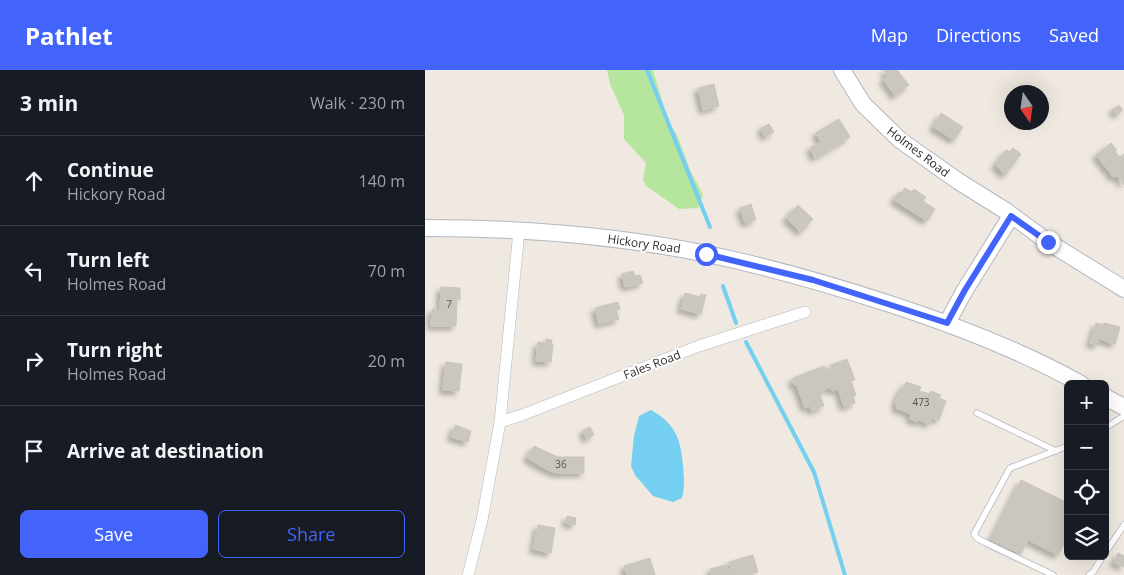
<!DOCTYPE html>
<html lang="en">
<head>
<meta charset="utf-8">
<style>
  body { margin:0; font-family:"Open Sans",sans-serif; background:#242831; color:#f1f3f6 }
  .controls { position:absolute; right:15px; bottom:15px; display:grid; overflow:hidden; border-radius:8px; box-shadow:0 5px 20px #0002 }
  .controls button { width:45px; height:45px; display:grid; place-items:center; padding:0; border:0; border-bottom:1px solid #363941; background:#171b24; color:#f1f3f6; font:25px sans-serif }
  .compass { position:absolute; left:579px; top:15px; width:45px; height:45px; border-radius:50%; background:#171b24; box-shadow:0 5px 20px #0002; rotate:167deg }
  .stop { position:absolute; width:15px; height:15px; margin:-11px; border:4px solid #4264fb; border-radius:50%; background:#fff }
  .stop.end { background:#4264fb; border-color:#fff; box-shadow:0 1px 5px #0008 }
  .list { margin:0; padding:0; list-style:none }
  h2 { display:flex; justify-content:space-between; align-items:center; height:65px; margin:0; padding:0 20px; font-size:21px }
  h2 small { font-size:16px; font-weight:400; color:#9ea1a6 }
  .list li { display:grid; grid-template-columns:32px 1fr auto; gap:15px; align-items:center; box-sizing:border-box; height:90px; padding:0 20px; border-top:1px solid #363941 }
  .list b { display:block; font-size:19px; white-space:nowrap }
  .list p { margin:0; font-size:16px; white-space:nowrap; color:#9ea1a6 }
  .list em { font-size:16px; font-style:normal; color:#9ea1a6 }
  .actions { display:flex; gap:10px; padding:15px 20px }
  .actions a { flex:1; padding:11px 0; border:1px solid #4264fb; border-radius:8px; text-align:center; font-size:18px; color:#4264fb }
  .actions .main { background:#4264fb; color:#fff }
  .icon { flex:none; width:28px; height:28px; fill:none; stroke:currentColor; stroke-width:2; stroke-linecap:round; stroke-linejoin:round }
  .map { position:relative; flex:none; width:699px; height:505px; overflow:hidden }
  header { display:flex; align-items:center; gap:30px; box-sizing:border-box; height:70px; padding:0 25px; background:#4264fb; color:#fff }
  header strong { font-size:24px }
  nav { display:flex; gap:28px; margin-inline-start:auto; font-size:18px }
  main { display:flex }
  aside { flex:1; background:#171b24 }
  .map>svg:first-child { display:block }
</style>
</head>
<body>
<header>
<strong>Pathlet</strong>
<nav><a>Map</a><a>Directions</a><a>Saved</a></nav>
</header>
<main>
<aside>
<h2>3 min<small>Walk · 230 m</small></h2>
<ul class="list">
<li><svg class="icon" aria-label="ahead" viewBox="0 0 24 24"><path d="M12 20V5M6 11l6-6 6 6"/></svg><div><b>Continue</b><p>Hickory Road</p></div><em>140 m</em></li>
<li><svg class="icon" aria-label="left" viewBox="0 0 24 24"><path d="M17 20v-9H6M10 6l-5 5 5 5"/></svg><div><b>Turn left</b><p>Holmes Road</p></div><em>70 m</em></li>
<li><svg class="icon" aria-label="right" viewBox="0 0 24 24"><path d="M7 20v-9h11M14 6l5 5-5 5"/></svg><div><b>Turn right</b><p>Holmes Road</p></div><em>20 m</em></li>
<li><svg class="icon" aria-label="arrive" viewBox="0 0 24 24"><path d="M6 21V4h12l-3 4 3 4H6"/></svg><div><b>Arrive at destination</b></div></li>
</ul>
<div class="actions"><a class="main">Save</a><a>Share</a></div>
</aside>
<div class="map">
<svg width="699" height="505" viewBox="0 0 699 505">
  <defs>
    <filter id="shadow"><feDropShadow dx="-4" dy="4" stdDeviation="2.5" flood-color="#0004"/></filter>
  </defs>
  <rect width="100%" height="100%" fill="#efe9e1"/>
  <path fill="#b6e59e" d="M 182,0 L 228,0 L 243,51 L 252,65 L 265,100 L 278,125 L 273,138 L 254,139 L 220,115 L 218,110 L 221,93 L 199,69 L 199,45 L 185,14 Z"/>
  <path fill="#75cff0" d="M 226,340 C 251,354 256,370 258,396 C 259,408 260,417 257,428 L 248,432 L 228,426 L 210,405 L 206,396 L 209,366 L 214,346 Z"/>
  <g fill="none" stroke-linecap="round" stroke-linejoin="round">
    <path stroke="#75cff0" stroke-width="4" d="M 222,0 L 285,157
      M 298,216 L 311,253
      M 321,272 L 389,402 L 420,505"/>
  </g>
  <path fill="#cbc7bf" stroke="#cbc5ba" filter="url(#shadow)" d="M 459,0 L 472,0 L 484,15 L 470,26 L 458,9 L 463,6 Z
    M 289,14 L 294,36 L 278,40 L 273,18 Z
    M 694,35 L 698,40 L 692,45 L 687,40 Z
    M 516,43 L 538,57 L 529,70 L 508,57 Z
    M 414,49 L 425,67 L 390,88 L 385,78 L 396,72 L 391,63 Z
    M 344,54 L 349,62 L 340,67 L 336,58 Z
    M 686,73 L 692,80 L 690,81 L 694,87 L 699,84 L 699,115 L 691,105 L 689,108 L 671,85 Z
    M 588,78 L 596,84 L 580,105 L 570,95 L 581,80 L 585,82 Z
    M 480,118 L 487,122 L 489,119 L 501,127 L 498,131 L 510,139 L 502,151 L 469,130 L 474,122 L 476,123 Z
    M 326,134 L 331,150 L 320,153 L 315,138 Z
    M 373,135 L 388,149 L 376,162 L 361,148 Z
    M 208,201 L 210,206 L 215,205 L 218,213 L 200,217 L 197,204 Z
    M 16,217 L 35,218 L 35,230 L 32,229 L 31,256 L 6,256 L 7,239 L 15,240 Z
    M 260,223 L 275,227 L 276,224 L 281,225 L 276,244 L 256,239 Z
    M 193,232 L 195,239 L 191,240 L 194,249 L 174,254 L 170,238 Z
    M 671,253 L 678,255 L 679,253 L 695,257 L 690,274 L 674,269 L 672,275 L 665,273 Z
    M 121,269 L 127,270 L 126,274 L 128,274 L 126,292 L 111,291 L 113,272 L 121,273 Z
    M 422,289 L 430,310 L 426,311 L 431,325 L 428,326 L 430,333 L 419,337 L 413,319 L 407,321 L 406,317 L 394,322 L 399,336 L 387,341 L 385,336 L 380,338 L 372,316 L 368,314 L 368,308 L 399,296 L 401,300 L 407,298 L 406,295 Z
    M 21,292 L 37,294 L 34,321 L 18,320 Z
    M 481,312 L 496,317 L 494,321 L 505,324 L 506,321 L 516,325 L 514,328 L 521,331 L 514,350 L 507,348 L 505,354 L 494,350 L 493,352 L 485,349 L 486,344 L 471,338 L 472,335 L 470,334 L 476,318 L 478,319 Z
    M 30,355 L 46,361 L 43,372 L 26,367 Z
    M 165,357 L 169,365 L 161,369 L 158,360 Z
    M 109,376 L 133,387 L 159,387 L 159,403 L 131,403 L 123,400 L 102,388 Z
    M 596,410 L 643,433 L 643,466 L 633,485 L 603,470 L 596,484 L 566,470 Z
    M 142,446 L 151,448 L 150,455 L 141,453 Z
    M 113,455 L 130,458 L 126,483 L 108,479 Z
    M 693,483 L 699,486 L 699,497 L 689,493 Z
    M 328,485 L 333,502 L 321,505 L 287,505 L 285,499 L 301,495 L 303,499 L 306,498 L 304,492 Z
    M 225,488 L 230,505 L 202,505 L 199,496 Z"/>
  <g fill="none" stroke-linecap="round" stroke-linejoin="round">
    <g stroke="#b4b7c1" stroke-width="7">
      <path id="lane" d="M 552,343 L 631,381
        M 680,358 L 699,346
        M 680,483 L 699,455
        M 628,505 L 559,472 L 552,468 L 549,464 L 585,398 L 643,376
        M 664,505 L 668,502 L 678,486"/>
    </g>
    <g stroke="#b4b7c1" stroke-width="12">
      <path id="street" d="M 75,352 L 97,345 L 274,276 L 380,242
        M 43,505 L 57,450 L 75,352 L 94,161"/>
    </g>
    <g stroke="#b4b7c1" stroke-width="18">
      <path id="secondary" d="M 417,0 L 438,34 L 475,70 L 533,111 L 581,141 L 623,172 L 699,219
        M 0,158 C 94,158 190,165 282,184 C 345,197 407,215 468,235 C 532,256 597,281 656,314
        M 522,253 L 540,220 L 586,146
        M 680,327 L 699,337"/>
    </g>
    <use href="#lane" stroke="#fff" stroke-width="5.5"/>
    <use href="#street" stroke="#fff" stroke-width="11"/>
    <use href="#secondary" stroke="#fff" stroke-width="16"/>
  </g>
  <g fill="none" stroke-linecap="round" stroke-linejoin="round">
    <path stroke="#4264fb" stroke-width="6" d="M 281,184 L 388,210 L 522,253 L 540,220 L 586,146 L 623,172"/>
  </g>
  <g text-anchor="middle" stroke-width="4" stroke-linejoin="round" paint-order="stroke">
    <g font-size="10" fill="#555452">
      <text x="24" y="238">7</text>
      <text x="496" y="336">473</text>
      <text x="136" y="398">36</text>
    </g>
    <g font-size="12" fill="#2e2e2e" stroke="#fff">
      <text transform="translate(493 82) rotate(37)" y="4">Holmes Road</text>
      <text transform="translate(219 174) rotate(8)" y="4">Hickory Road</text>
      <text transform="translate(227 295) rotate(-21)" y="4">Fales Road</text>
    </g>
  </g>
</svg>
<div class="controls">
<button>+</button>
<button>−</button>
<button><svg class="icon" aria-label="locate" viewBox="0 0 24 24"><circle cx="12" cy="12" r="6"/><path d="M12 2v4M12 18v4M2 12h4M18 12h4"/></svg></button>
<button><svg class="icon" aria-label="layers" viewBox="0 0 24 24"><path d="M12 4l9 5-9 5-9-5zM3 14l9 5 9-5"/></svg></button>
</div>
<svg class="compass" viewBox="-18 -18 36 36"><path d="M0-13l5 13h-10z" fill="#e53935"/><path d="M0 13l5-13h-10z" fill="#9ea1a6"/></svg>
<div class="stop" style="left:281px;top:184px"></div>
<div class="stop end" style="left:623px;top:172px"></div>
</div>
</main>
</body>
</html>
